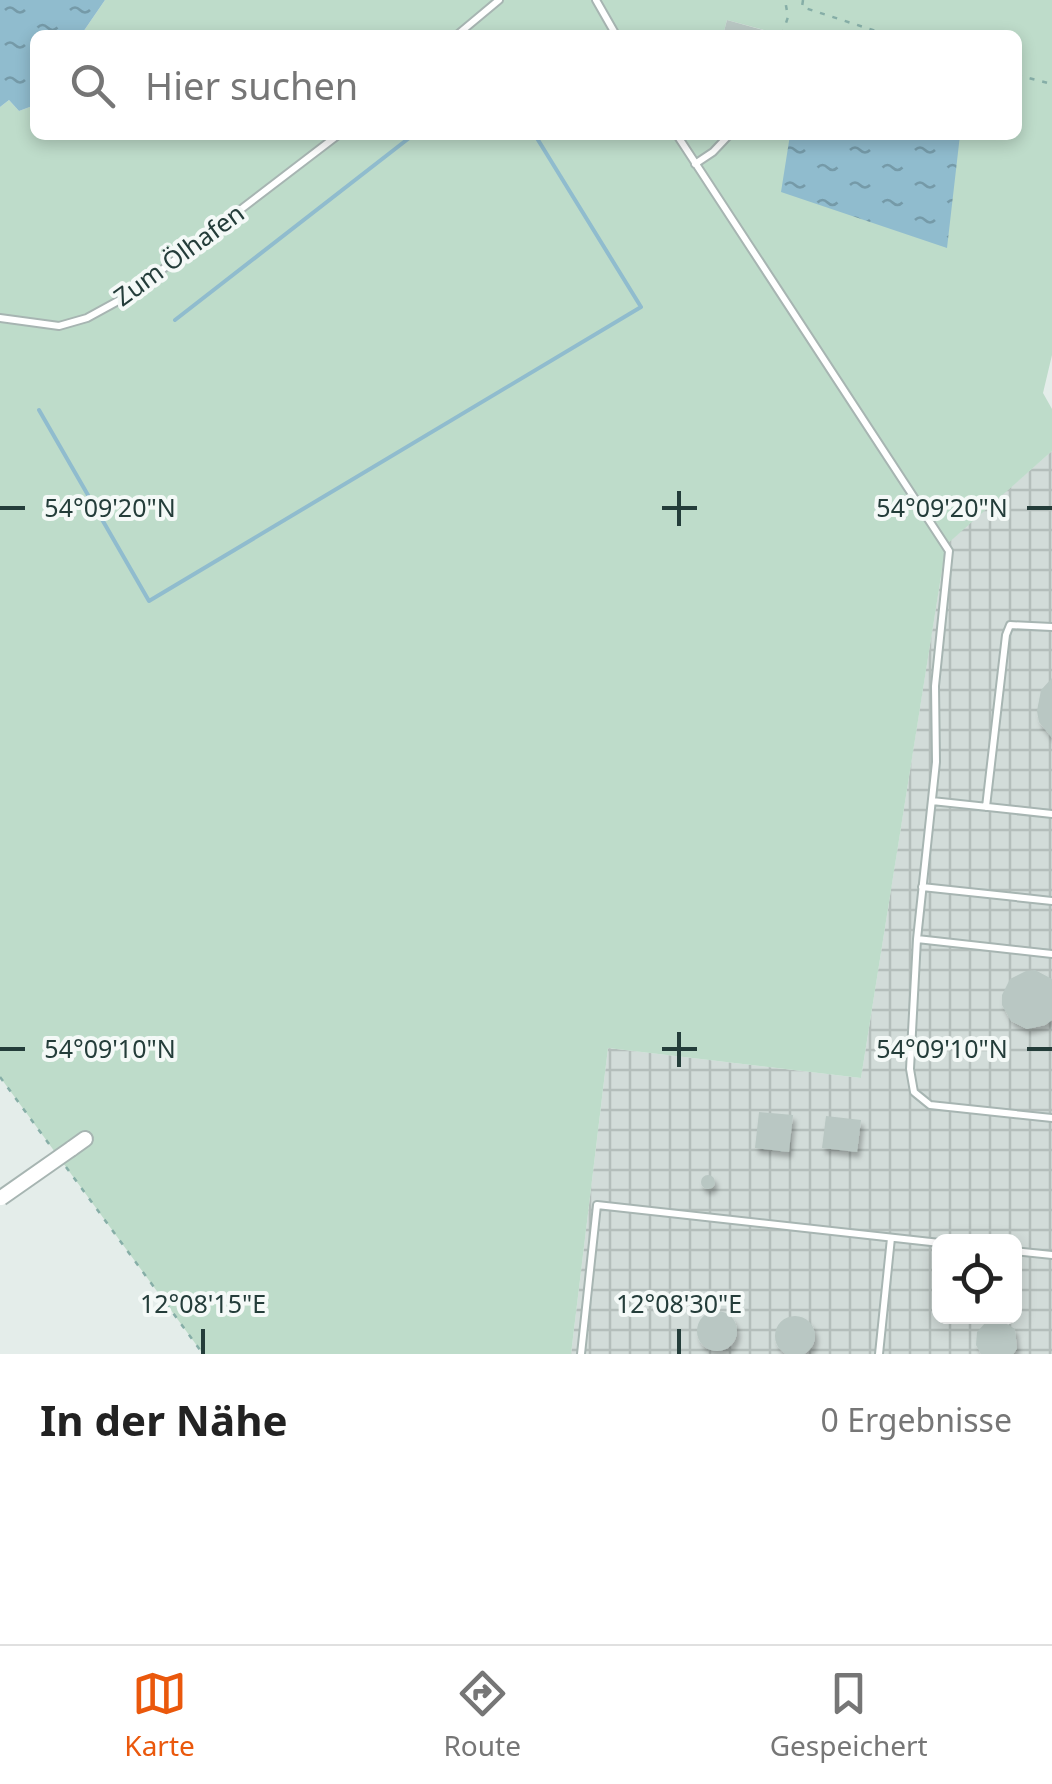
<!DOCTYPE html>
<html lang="de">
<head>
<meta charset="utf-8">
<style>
  body { margin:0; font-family:"Noto Sans",sans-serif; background:#f6f6f6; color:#222 }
  .controls { position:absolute; right:30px; bottom:30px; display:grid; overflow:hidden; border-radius:15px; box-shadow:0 5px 15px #0003 }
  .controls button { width:90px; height:90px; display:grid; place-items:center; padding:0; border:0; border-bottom:2px solid #e0e0e0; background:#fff; color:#222; font:50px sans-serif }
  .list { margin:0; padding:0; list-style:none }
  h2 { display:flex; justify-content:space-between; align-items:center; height:130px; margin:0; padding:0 40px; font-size:42px }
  h2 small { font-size:32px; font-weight:400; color:#767676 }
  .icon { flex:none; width:55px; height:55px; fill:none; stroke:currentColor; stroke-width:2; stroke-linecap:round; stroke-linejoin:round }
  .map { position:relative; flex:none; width:1052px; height:1354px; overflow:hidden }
  .search { position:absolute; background:#fff; box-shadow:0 5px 15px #0003; left:30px; right:30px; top:30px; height:110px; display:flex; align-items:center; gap:25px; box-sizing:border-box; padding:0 35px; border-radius:15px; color:#767676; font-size:38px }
  .sheet { height:290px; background:#fff }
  nav { display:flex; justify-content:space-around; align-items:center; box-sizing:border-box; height:140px; border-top:2px solid #e0e0e0; background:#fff; font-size:28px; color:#767676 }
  nav a { display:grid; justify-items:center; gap:5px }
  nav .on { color:#ea580c }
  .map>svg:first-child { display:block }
</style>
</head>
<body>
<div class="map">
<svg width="1052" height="1354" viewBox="0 0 1052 1354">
  <defs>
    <pattern id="industrial-grid" width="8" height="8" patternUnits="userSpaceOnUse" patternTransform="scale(2.5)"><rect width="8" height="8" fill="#d2dcd9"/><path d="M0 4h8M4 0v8" fill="none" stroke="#b4bebb"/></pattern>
    <pattern id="water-ripples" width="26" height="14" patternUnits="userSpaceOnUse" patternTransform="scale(2.5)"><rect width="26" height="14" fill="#90bcce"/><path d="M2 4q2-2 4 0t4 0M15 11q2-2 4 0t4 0" fill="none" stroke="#759aa8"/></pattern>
    <filter id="shadow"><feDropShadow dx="3" dy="5.5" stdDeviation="2.5" flood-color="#0004"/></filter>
  </defs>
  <rect width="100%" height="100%" fill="#e4edea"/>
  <path fill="url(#industrial-grid)" fill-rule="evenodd" d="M 1052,451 L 1052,1354 L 571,1354 L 608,1048 L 861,1078 L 946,544 ZM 940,1242 L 1014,1242 L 1014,1316 L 940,1316 Z"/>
  <path fill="#bedcca" d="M 105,0 L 1052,0 L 1052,355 L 1043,393 L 1052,409 L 1052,451 L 946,545 L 861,1078 L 608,1048 L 571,1354 L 203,1354 L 0,1077 L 0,107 L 9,100 L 19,111 L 35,105 L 35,135 L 1017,135 L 1017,35 L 782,35 L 727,20 L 723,35 L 81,35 Z"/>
  <path fill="url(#water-ripples)" d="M 0,0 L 105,0 L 81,35 L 35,35 L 35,105 L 19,111 L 9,100 L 0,107 Z
    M 790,135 L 960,135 L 947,248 L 781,192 Z"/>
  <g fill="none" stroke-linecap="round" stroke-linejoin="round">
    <path stroke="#90bcce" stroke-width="4" d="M 175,320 L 413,135
      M 39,410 L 149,601 L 641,307 L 535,135"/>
  </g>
  <path fill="#b9c7c3" filter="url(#shadow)" d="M 727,20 L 777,34 L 777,35 L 723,35 Z
    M 1052,678 L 1052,738 L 1039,722 L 1037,711 L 1041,690 Z
    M 1035,970 L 1052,979 L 1052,1020 L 1045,1025 L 1027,1029 L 1011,1021 L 1002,1005 L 1002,995 L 1010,979 L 1026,971 Z
    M 759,1112 L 793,1115 L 789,1152 L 755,1148 Z
    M 826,1116 L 861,1120 L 857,1152 L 822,1148 Z
    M701 1182a7 7 0 1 1 14 0a7 7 0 1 1-14 0Z
    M697 1331a20 20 0 1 1 40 0a20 20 0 1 1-40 0Z
    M775 1336a20 20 0 1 1 40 0a20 20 0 1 1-40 0Z
    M 999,1319 L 1015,1329 L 1017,1349 L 1013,1354 L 981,1354 L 976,1345 L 977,1332 L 986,1322 Z"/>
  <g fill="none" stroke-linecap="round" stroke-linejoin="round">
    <g stroke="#a7b5b2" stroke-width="10">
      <path id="service" d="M 596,0 L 616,35
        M 457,35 L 499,0
        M 677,135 L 949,551 L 935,686 L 936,762 L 917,939 L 910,1069 L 914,1092 L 930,1105 L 1052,1118
        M 695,164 L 713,152 L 729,135
        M 0,318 L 59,326 L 87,318 L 129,295 L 338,135
        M 932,801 L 1052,814
        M 986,807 L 1006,635 L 1010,625 L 1052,627
        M 922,887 L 1052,901
        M 917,939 L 1052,954
        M 1014,1251 L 1052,1255
        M 581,1354 L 597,1205 L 940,1243
        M 879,1354 L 891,1238"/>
    </g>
    <g stroke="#a7b5b2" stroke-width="18">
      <path id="minor" d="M 71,1149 L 85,1139"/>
    </g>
    <path stroke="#86aea7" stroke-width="2.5" stroke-dasharray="5 8" stroke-linecap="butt" d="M 803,0 L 802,7 L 888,35
      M 782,35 L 788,17 L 785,0
      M 1017,75 L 1052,84
      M 0,1077 L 52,1148
      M 66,1167 L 203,1354"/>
    <use href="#service" stroke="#fff" stroke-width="6"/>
    <use href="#minor" stroke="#fff" stroke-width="14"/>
    <g stroke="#a7b5b2" stroke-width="18" stroke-linecap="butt">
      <path id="minor-bridge" d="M 1,1198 L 71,1149"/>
    </g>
    <use href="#minor-bridge" stroke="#fff" stroke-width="14"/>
  </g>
  <path fill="none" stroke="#243d3a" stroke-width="4" d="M 679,491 L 679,526M 0,508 L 25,508M 662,508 L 697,508M 1027,508 L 1052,508M 679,1032 L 679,1067M 0,1049 L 25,1049M 662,1049 L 697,1049M 1027,1049 L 1052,1049M 203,1329 L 203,1354M 679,1329 L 679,1354"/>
  <g text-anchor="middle" stroke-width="8" stroke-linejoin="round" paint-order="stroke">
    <g font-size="25" fill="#243d3a" stroke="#f4f9f7">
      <text transform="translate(179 255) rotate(-36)" y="9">Zum Ölhafen</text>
    </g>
  </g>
  <g font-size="25" text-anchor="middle" fill="#243d3a" stroke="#f4f9f7" stroke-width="8" stroke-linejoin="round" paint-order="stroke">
    <text x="110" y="517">54°09'20"N</text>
    <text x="942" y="517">54°09'20"N</text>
    <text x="110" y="1058">54°09'10"N</text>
    <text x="942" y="1058">54°09'10"N</text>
    <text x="203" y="1313">12°08'15"E</text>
    <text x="679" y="1313">12°08'30"E</text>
  </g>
</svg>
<div class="controls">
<button><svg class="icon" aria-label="locate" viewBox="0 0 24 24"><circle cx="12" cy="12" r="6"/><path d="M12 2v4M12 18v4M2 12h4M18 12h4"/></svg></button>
</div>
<div class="search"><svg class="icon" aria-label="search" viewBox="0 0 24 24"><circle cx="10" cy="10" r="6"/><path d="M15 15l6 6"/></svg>Hier suchen</div>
</div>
<section class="sheet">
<h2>In der Nähe<small>0 Ergebnisse</small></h2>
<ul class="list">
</ul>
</section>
<nav>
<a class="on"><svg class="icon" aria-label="map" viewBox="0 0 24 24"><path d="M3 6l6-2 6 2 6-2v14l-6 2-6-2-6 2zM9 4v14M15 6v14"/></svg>Karte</a>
<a><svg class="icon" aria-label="directions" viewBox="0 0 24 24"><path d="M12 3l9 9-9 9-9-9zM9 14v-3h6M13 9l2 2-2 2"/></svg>Route</a>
<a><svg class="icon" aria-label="saved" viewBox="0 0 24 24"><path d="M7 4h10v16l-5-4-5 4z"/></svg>Gespeichert</a>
</nav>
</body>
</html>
